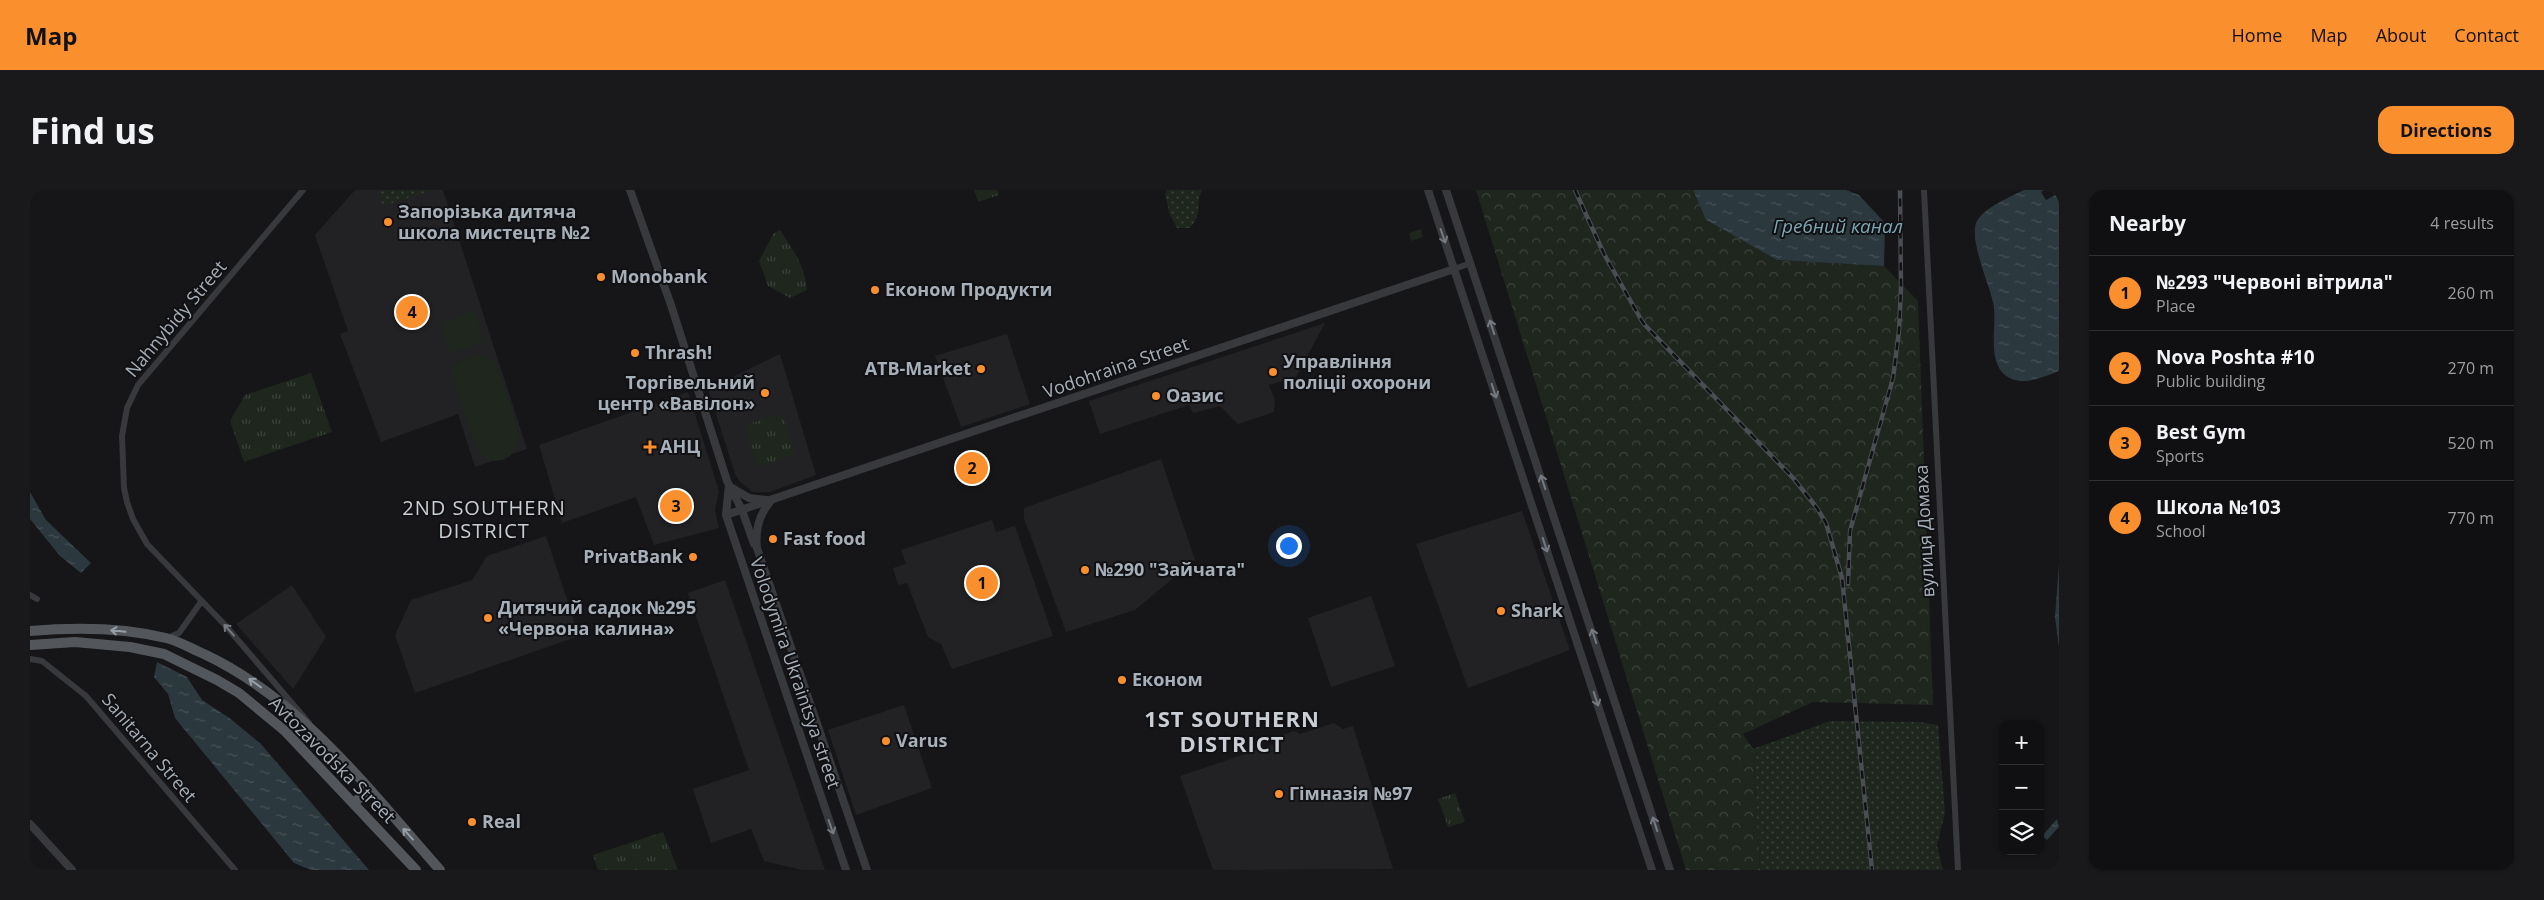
<!DOCTYPE html>
<html lang="en">
<head>
<meta charset="utf-8">
<style>
  body { margin:0; font-family:"Open Sans",sans-serif; background:#19191b; color:#f1f3f6 }
  .controls { position:absolute; right:15px; bottom:15px; display:grid; overflow:hidden; border-radius:10px; box-shadow:0 1px 4px #0004 }
  .controls button { width:45px; height:45px; display:grid; place-items:center; padding:0; border:0; border-bottom:1px solid #303032; background:#101012; color:#f1f3f6; font:25px sans-serif }
  .you { position:absolute; left:1258px; top:355px; width:18px; height:18px; margin:-12px; border:4px solid #fff; border-radius:50%; background:#1a73e8; box-shadow:0 0 0 8px #1a73e833 }
  .badge { display:grid; place-items:center; width:32px; height:32px; border-radius:50%; background:#fa8f2d; color:#111; font-size:16px; font-weight:700 }
  .pin { position:absolute; translate:-50% -50%; border:2px solid #fff; box-shadow:0 1px 5px #0006 }
  .list { margin:0; padding:0; list-style:none }
  h2 { display:flex; justify-content:space-between; align-items:center; height:65px; margin:0; padding:0 20px; font-size:21px }
  h2 small { font-size:16px; font-weight:400; color:#9c9d9f }
  .list li { display:grid; grid-template-columns:32px 1fr auto; gap:15px; align-items:center; box-sizing:border-box; height:75px; padding:0 20px; border-top:1px solid #303032 }
  .list b { display:block; font-size:19px; white-space:nowrap }
  .list p { margin:0; font-size:16px; white-space:nowrap; color:#9c9d9f }
  .list em { font-size:16px; font-style:normal; color:#9c9d9f }
  .icon { flex:none; width:28px; height:28px; fill:none; stroke:currentColor; stroke-width:2; stroke-linecap:round; stroke-linejoin:round }
  .map { position:relative; flex:none; width:2029px; height:680px; overflow:hidden; border-radius:15px }
  header { display:flex; align-items:center; gap:30px; box-sizing:border-box; height:70px; padding:0 25px; background:#fa8f2d; color:#111 }
  header strong { font-size:24px }
  nav { display:flex; gap:28px; margin-inline-start:auto; font-size:18px }
  .intro { display:flex; align-items:center; justify-content:space-between; box-sizing:border-box; height:120px; padding:0 30px }
  h1 { margin:0; font-size:35px }
  .button { padding:12px 22px; border-radius:15px; background:#fa8f2d; color:#111; font-size:18px; font-weight:700 }
  main { display:flex; gap:30px; padding:0 30px }
  aside { flex:1; background:#101012; border-radius:15px; box-shadow:0 1px 4px #0004 }
  .map>svg:first-child { display:block }
</style>
</head>
<body>
<header>
<strong>Map</strong>
<nav><a>Home</a><a>Map</a><a>About</a><a>Contact</a></nav>
</header>
<div class="intro"><h1>Find us</h1><a class="button">Directions</a></div>
<main>
<div class="map">
<svg width="2029" height="680" viewBox="0 0 2029 680">
  <defs>
    <pattern id="grass-dots" width="8" height="8" patternUnits="userSpaceOnUse" patternTransform="scale(1.25)"><rect width="8" height="8" fill="#1e261e"/><path d="M2 2h.1M6 6h.1" fill="none" stroke="#3c433d" stroke-width="1.8" stroke-linecap="round"/></pattern>
    <pattern id="forest-crowns" width="20" height="18" patternUnits="userSpaceOnUse" patternTransform="scale(1.25)"><rect width="20" height="18" fill="#1e261e"/><path d="M2 6a3 3 0 1 1 6 0M12 15a3 3 0 1 1 6 0" fill="none" stroke="#3c433d"/></pattern>
    <pattern id="park-tufts" width="24" height="20" patternUnits="userSpaceOnUse" patternTransform="scale(1.25)"><rect width="24" height="20" fill="#1e261e"/><path d="M3 7l-1-3M5 7V3M7 7l1-3M15 17l-1-3M17 17v-4M19 17l1-3" fill="none" stroke="#3c433d"/></pattern>
    <pattern id="water-ripples" width="26" height="14" patternUnits="userSpaceOnUse" patternTransform="scale(1.25)"><rect width="26" height="14" fill="#2b383d"/><path d="M2 4q2-2 4 0t4 0M15 11q2-2 4 0t4 0" fill="none" stroke="#475257"/></pattern>
  </defs>
  <rect width="100%" height="100%" fill="#161618"/>
  <path fill="#222225" d="M 325,0 L 413,0 L 497,259 L 445,277 L 428,224 L 351,252 L 310,144 L 318,141 L 285,45 Z
    M 1295,133 L 1266,187 L 1239,195 L 1245,210 L 1244,222 L 1208,234 L 1190,216 L 1163,223 L 1159,215 L 1070,244 L 1059,211 Z
    M 977,144 L 1000,214 L 931,237 L 905,166 Z
    M 750,164 L 786,285 L 740,302 L 723,302 L 710,292 L 705,284 L 678,199 Z
    M 658,202 L 689,301 L 685,320 L 689,338 L 624,355 L 606,307 L 532,333 L 509,255 Z
    M 1131,269 L 1165,370 L 1105,420 L 1036,442 L 994,328 L 994,318 Z
    M 1492,321 L 1540,460 L 1438,498 L 1386,354 Z
    M 962,330 L 966,342 L 985,336 L 1023,446 L 922,479 L 911,454 L 898,447 L 877,393 L 868,395 L 863,378 L 876,374 L 871,360 Z
    M 516,346 L 549,446 L 385,503 L 365,445 L 381,410 L 442,390 L 457,366 Z
    M 695,390 L 795,680 L 772,680 L 734,671 L 721,639 L 681,653 L 663,599 L 719,580 L 658,403 Z
    M 262,395 L 296,447 L 263,499 L 206,434 Z
    M 1341,406 L 1365,476 L 1301,497 L 1278,428 Z
    M 874,515 L 902,598 L 826,625 L 798,540 Z
    M 1304,533 L 1313,539 L 1323,536 L 1343,600 L 1341,609 L 1363,679 L 1183,680 L 1150,586 L 1245,554 L 1246,547 L 1264,541 L 1270,544 Z"/>
  <path fill="url(#grass-dots)" d="M 348,0 L 402,0 L 353,16 Z
    M 1137,0 L 1172,0 C 1164,17 1174,22 1160,38 L 1147,38 L 1140,25 L 1135,5 Z
    M 1800,531 L 1890,532 L 1908,535 L 1915,623 L 1907,655 L 1913,680 L 1730,680 L 1723,559 Z"/>
  <path fill="url(#forest-crowns)" d="M 1446,0 L 1663,0 L 1676,30 L 1747,70 L 1854,76 L 1888,111 L 1903,515 L 1783,512 L 1713,544 L 1723,559 L 1730,680 L 1656,680 Z"/>
  <path fill="url(#park-tufts)" d="M 944,0 L 968,0 L 969,5 L 948,12 Z
    M 1391,39 L 1393,47 L 1381,51 L 1379,43 Z
    M 750,40 C 763,60 775,76 777,100 L 760,108 L 738,96 L 729,71 L 743,44 Z
    M 281,183 L 302,242 L 214,272 L 200,231 L 215,205 Z
    M 753,224 L 765,265 L 727,277 L 715,235 Z
    M 1425,603 L 1435,632 L 1418,637 L 1408,609 Z
    M 633,642 L 648,680 L 568,680 L 563,665 Z"/>
  <path fill="#1e261e" d="M 445,120 L 454,151 L 420,163 L 410,133 Z
    M 446,165 L 464,171 C 472,187 487,230 488,247 C 489,257 481,268 472,270 C 464,272 456,270 451,264 C 442,252 428,202 422,185 C 424,171 434,168 446,165 Z"/>
  <path fill="url(#water-ripples)" d="M 1663,0 L 1816,0 L 1829,5 L 1855,33 L 1854,76 L 1747,70 L 1676,30 Z
    M 1994,0 L 2029,0 L 2029,181 C 2013,187 1991,198 1975,185 C 1956,169 1968,134 1963,112 C 1959,94 1938,47 1947,31 C 1955,17 1980,7 1994,0 Z
    M 0,302 L 16,330 L 61,373 L 51,383 L 30,366 L 0,329 Z
    M 2029,374 L 2029,457 L 2025,427 Z
    M 127,472 L 157,487 L 172,510 L 198,527 L 230,553 L 339,680 L 281,680 L 264,673 L 145,528 L 138,504 L 124,487 Z
    M 2027,629 L 2029,637 L 2017,650 L 2012,646 Z"/>
  <path fill="#161618" d="M 2014,0 L 2029,0 L 2029,3 L 2016,10 L 2011,2 Z"/>
  <g fill="none" stroke-linecap="round" stroke-linejoin="round">
    <path stroke="#37393d" stroke-width="6" d="M 273,0 L 108,195 L 97,218 L 92,246 L 94,298 L 97,312 L 103,329 L 117,354 L 195,435 L 279,533
      M 1894,0 L 1928,680
      M 1424,79 L 1441,73
      M 0,405 L 7,409
      M 137,448 L 149,443 L 171,412
      M 0,469 L 12,471 L 56,506 L 205,680"/>
    <path stroke="#37393d" stroke-width="8" d="M 600,0 L 641,115 L 697,291 L 712,320 L 724,354
      M 1398,0 L 1622,680
      M 1416,0 L 1640,680
      M 699,295 L 696,325 L 816,680
      M 702,298 L 719,308 L 737,310
      M 740,312 C 729,325 725,340 727,358 L 837,680
      M 696,325 L 1424,79
      M 0,634 L 42,680"/>
    <path stroke="#53575c" stroke-width="10" d="M 0,441 C 45,437 91,437 136,448 C 149,451 162,459 174,464 C 272,510 340,601 410,680
      M 0,455 L 45,452 L 100,457 L 134,464 L 187,490 L 209,503 L 255,541 L 386,680
      M 324,613 L 338,600"/>
    <g stroke="#4a4d52" stroke-width="4.5">
      <path id="rail" d="M 1545,0 L 1574,64 L 1613,133 L 1764,289 L 1787,318 L 1796,333 L 1812,388 L 1842,680
        M 1818,394 L 1820,341 L 1863,188 L 1869,141 L 1871,97 L 1870,0"/>
    </g>
    <use href="#rail" stroke="#111113" stroke-width="2.5" stroke-dasharray="8" stroke-linecap="butt"/>
  </g>
  <defs><path id="oneway-shaft" d="M-6 0H5M1.5-3L5.5 0L1.5 3" fill="none" stroke-width="1.6" stroke-linecap="round" stroke-linejoin="round" transform="scale(1.25)"/></defs>
  <g stroke="#757a81">
    <use href="#oneway-shaft" transform="translate(1413 46) rotate(71)"/>
    <use href="#oneway-shaft" transform="translate(1462 137) rotate(-108)"/>
    <use href="#oneway-shaft" transform="translate(1464 201) rotate(72)"/>
    <use href="#oneway-shaft" transform="translate(1513 292) rotate(-108)"/>
    <use href="#oneway-shaft" transform="translate(1515 355) rotate(72)"/>
    <use href="#oneway-shaft" transform="translate(199 440) rotate(-132)"/>
    <use href="#oneway-shaft" transform="translate(1564 446) rotate(-108)"/>
    <use href="#oneway-shaft" transform="translate(1566 509) rotate(72)"/>
    <use href="#oneway-shaft" transform="translate(1625 634) rotate(-108)"/>
    <use href="#oneway-shaft" transform="translate(801 637) rotate(71)"/>
  </g>
  <g stroke="#969ea6">
    <use href="#oneway-shaft" transform="translate(88 441) rotate(-174)"/>
    <use href="#oneway-shaft" transform="translate(225 493) rotate(-144)"/>
    <use href="#oneway-shaft" transform="translate(378 644) rotate(-132)"/>
  </g>
  <g fill="#fa8f2d" stroke="#111113" stroke-width="2">
    <circle cx="358" cy="32" r="5"/>
    <circle cx="571" cy="87" r="5"/>
    <circle cx="845" cy="100" r="5"/>
    <circle cx="605" cy="163" r="5"/>
    <circle cx="951" cy="179" r="5"/>
    <circle cx="1243" cy="182" r="5"/>
    <circle cx="735" cy="203" r="5"/>
    <circle cx="1126" cy="206" r="5"/>
    <path d="M617.5 249.5h5v5h5v5h-5v5h-5v-5h-5v-5h5z"/>
    <circle cx="743" cy="349" r="5"/>
    <circle cx="663" cy="367" r="5"/>
    <circle cx="1055" cy="380" r="5"/>
    <circle cx="1471" cy="421" r="5"/>
    <circle cx="458" cy="428" r="5"/>
    <circle cx="1092" cy="490" r="5"/>
    <circle cx="856" cy="551" r="5"/>
    <circle cx="1249" cy="604" r="5"/>
    <circle cx="442" cy="632" r="5"/>
  </g>
  <g text-anchor="middle" stroke-width="4" stroke-linejoin="round" paint-order="stroke">
    <g font-size="18" font-weight="bold" fill="#a7b0b9" stroke="#111113" text-anchor="start">
      <text x="368" y="28">Запорізька дитяча<tspan x="368" dy="21">школа мистецтв №2</tspan></text>
      <text x="581" y="93">Monobank</text>
      <text x="855" y="106">Економ Продукти</text>
      <text x="615" y="169">Thrash!</text>
      <text x="1253" y="178">Управлiння<tspan x="1253" dy="21">полiцii охорони</tspan></text>
      <text x="941" y="185" text-anchor="end">ATB-Market</text>
      <text x="725" y="199" text-anchor="end">Торгівельний<tspan x="725" dy="21">центр «Вавілон»</tspan></text>
      <text x="1136" y="212">Оазис</text>
      <text x="630" y="263">АНЦ</text>
      <text x="753" y="355">Fast food</text>
      <text x="653" y="373" text-anchor="end">PrivatBank</text>
      <text x="1065" y="386">№290 "Зайчата"</text>
      <text x="468" y="424">Дитячий садок №295<tspan x="468" dy="21">«Червона калина»</tspan></text>
      <text x="1481" y="427">Shark</text>
      <text x="1102" y="496">Економ</text>
      <text x="866" y="557">Varus</text>
      <text x="1259" y="610">Гімназія №97</text>
      <text x="452" y="638">Real</text>
    </g>
    <g font-size="18" fill="#a7b0b9" stroke="#111113">
      <text transform="translate(146 129) rotate(-50)" y="6">Nahnybidy Street</text>
      <text transform="translate(1086 178) rotate(-19)" y="6">Vodohraina Street</text>
      <text transform="translate(1895 341) rotate(-93)" y="6">вулиця Домаха</text>
      <text transform="translate(765 483) rotate(71)" y="6">Volodymira Ukraintsya street</text>
      <text transform="translate(119 558) rotate(50)" y="6">Sanitarna Street</text>
      <text transform="translate(302 570) rotate(45)" y="6">Avtozavodska Street</text>
    </g>
    <g font-size="19" font-style="italic" fill="#7da5b5" stroke="#111113">
      <text x="1808" y="43">Гребний канал</text>
    </g>
    <g font-size="20" letter-spacing="1" fill="#c9ced4" stroke="#111113">
      <text x="454" y="325">2ND SOUTHERN<tspan x="454" dy="23">DISTRICT</tspan></text>
    </g>
    <g font-size="22" font-weight="bold" letter-spacing="1" fill="#c9ced4" stroke="#111113">
      <text x="1202" y="537">1ST SOUTHERN<tspan x="1202" dy="25">DISTRICT</tspan></text>
    </g>
  </g>
</svg>
<div class="controls">
<button>+</button>
<button>−</button>
<button><svg class="icon" aria-label="layers" viewBox="0 0 24 24"><path d="M12 4l9 5-9 5-9-5zM3 14l9 5 9-5"/></svg></button>
</div>
<div class="you"></div>
<div class="pin badge" style="left:952px;top:393px">1</div>
<div class="pin badge" style="left:942px;top:278px">2</div>
<div class="pin badge" style="left:646px;top:316px">3</div>
<div class="pin badge" style="left:382px;top:122px">4</div>
</div>
<aside>
<h2>Nearby<small>4 results</small></h2>
<ul class="list">
<li><span class="badge">1</span><div><b>№293 &quot;Червоні вітрила&quot;</b><p>Place</p></div><em>260 m</em></li>
<li><span class="badge">2</span><div><b>Nova Poshta #10</b><p>Public building</p></div><em>270 m</em></li>
<li><span class="badge">3</span><div><b>Best Gym</b><p>Sports</p></div><em>520 m</em></li>
<li><span class="badge">4</span><div><b>Школа №103</b><p>School</p></div><em>770 m</em></li>
</ul>
</aside>
</main>
</body>
</html>
